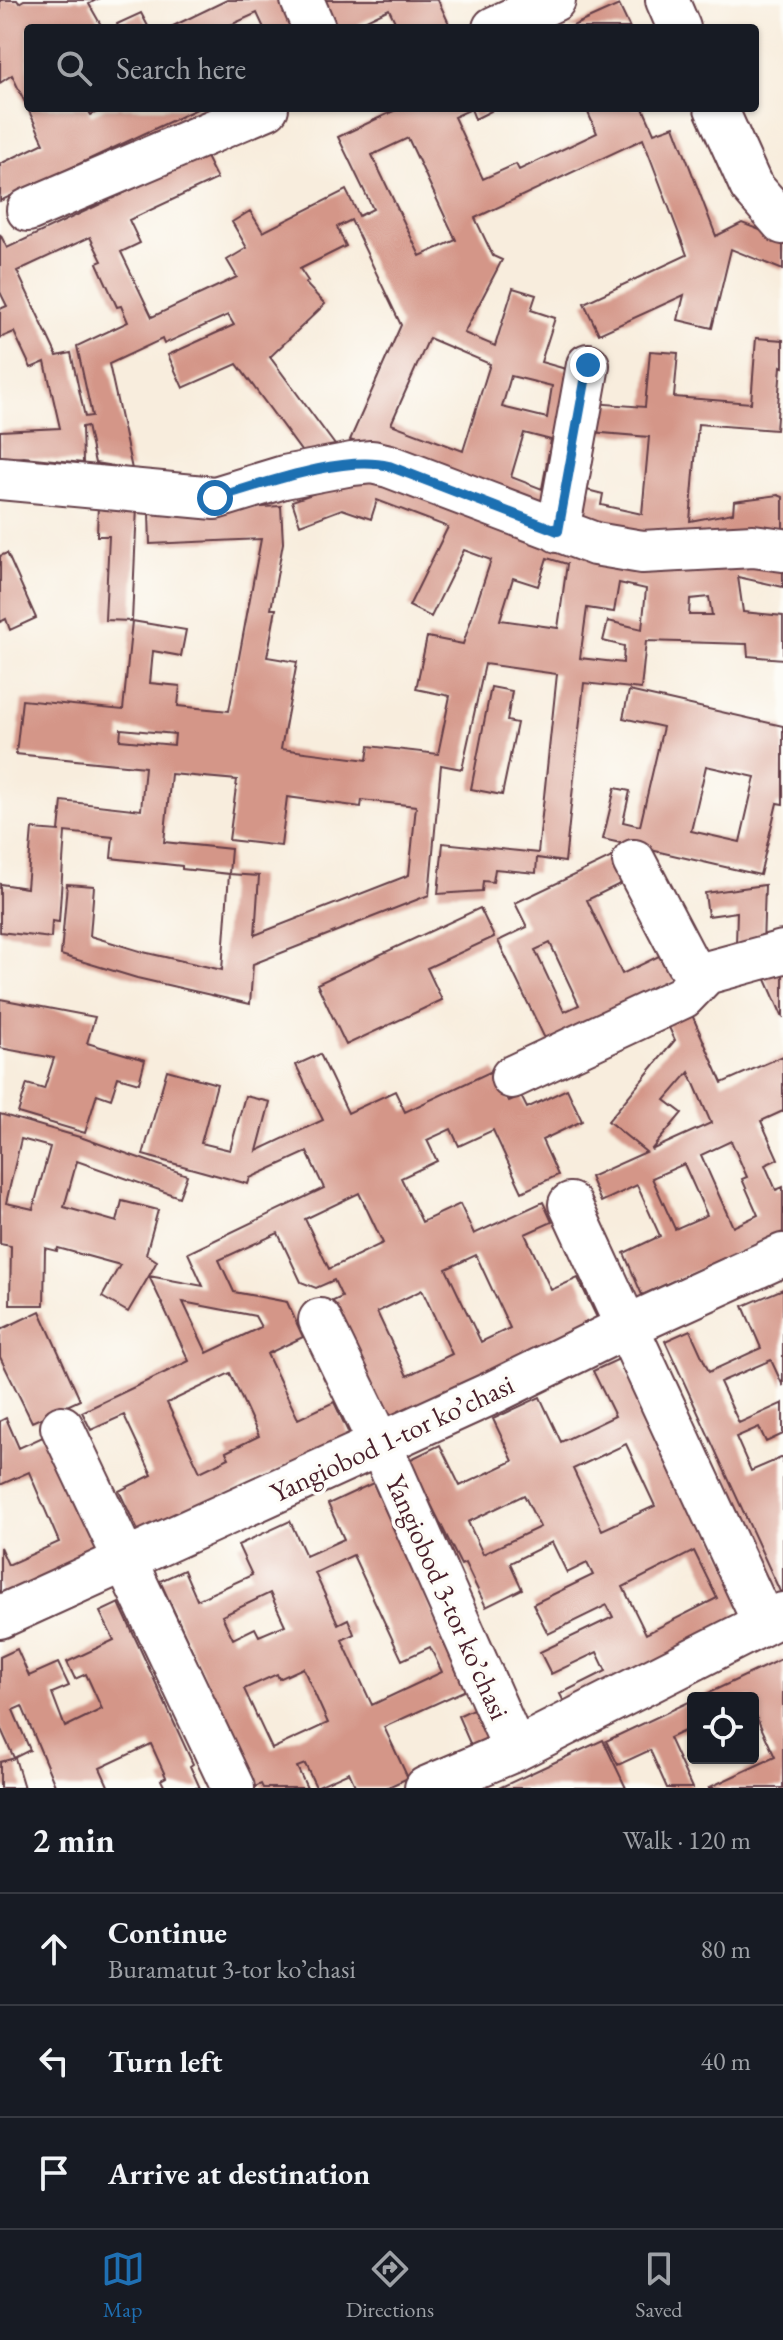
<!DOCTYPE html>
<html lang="en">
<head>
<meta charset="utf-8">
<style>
  body { margin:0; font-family:"EB Garamond",serif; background:#20242c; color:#f1f3f6 }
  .controls { position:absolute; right:24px; bottom:24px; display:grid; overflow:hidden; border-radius:8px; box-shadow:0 2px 6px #0004 }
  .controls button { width:72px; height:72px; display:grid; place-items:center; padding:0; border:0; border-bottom:2px solid #363941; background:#171b24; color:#f1f3f6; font:40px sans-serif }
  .stop { position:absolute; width:24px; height:24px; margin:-18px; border:6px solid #1f6fb2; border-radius:50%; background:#fff }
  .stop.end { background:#1f6fb2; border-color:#fff; box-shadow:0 2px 8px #0008 }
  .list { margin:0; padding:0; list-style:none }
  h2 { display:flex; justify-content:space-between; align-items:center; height:104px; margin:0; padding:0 32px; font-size:34px }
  h2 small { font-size:26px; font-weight:400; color:#9ea1a6 }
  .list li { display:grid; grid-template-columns:52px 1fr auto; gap:24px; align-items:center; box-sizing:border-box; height:112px; padding:0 32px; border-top:2px solid #363941 }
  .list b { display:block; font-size:30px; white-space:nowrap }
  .list p { margin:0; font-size:26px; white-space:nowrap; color:#9ea1a6 }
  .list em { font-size:26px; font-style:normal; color:#9ea1a6 }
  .icon { flex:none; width:44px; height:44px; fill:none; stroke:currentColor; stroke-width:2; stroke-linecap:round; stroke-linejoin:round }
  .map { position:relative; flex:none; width:783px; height:1788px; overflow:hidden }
  .search { position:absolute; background:#171b24; box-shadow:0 2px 6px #0004; left:24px; right:24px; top:24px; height:88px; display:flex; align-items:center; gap:20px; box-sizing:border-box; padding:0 28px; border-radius:8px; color:#9ea1a6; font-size:30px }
  .sheet { height:440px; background:#171b24 }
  nav { display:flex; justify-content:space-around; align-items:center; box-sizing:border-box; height:112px; border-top:2px solid #363941; background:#171b24; font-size:22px; color:#9ea1a6 }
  nav a { display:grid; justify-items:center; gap:4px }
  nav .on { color:#1f6fb2 }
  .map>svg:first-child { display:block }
</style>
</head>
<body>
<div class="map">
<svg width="783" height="1788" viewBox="0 0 783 1788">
  <rect width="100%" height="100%" fill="#fdfcf7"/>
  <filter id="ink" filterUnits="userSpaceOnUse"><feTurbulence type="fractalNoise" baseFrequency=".0125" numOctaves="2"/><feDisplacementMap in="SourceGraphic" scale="16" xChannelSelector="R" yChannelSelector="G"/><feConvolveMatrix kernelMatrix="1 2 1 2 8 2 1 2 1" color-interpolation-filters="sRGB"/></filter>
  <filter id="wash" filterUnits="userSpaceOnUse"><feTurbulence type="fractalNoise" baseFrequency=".006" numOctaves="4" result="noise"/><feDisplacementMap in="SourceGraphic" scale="32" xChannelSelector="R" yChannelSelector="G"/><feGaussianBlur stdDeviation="1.8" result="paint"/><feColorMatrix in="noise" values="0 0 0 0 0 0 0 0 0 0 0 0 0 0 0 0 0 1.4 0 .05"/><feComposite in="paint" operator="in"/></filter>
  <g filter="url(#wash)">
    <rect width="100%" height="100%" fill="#f8eddd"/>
    <g id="blocks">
      <path fill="#d49688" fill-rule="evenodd" d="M 0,0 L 17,0 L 19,3 L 24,0 L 96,0 L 89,4 L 101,25 L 95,28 L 28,28 L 28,108 L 87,108 L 91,115 L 105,108 L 199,108 L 0,201 L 0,164 L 44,143 L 12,75 L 0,83 Z
        M 227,0 L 283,0 L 296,28 L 264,28 L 257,13 L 224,28 L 169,28 Z
        M 318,0 L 438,0 L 451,28 L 398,28 L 389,9 L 358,24 L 360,28 L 330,28 Z
        M 619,5 L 630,28 L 569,28 L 579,23 Z
        M 141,13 L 149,28 L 119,28 L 117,24 Z
        M 400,108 L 489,108 L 491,111 L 475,119 L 471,109 L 454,117 L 483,179 L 516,164 L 519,170 L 597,133 L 586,108 L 643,108 L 654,133 L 674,126 L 716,236 L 742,223 L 783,239 L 783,270 L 731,249 L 712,328 L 678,320 L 684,295 L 599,334 L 584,303 L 687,255 L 643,139 L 475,218 L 493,256 L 502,260 L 464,333 L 495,346 L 513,288 L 536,295 L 531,310 L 555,318 L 541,362 L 580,373 L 554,517 L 350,440 L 401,325 L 351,220 L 337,227 L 346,246 L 300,269 L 308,281 L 305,283 L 325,304 L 270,357 L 335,445 L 310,463 L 237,364 L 183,388 L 168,355 L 234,325 L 228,315 L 164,344 L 162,339 L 109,364 L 132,469 L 95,463 L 87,426 L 82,427 L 83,463 L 24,457 L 0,459 L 0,431 L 60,428 L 45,362 L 31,368 L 14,332 L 0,338 L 0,309 L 7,306 L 0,292 L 0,234 L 7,248 L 205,155 L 217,179 L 129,220 L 140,243 L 121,252 L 152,317 L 237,277 L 227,260 L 247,248 L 232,222 L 250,211 L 263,232 L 346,190 L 359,216 L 373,209 L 338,137 ZM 408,138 L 456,240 L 420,256 L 372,155 ZM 90,237 L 102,261 L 97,263 L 117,307 L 121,306 L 128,322 L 77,346 L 92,416 L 85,417 L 71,353 L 57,356 L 17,271 ZM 429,338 L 490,364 L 463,451 L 391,424 ZM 511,376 L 552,386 L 547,418 L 502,407 ZM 524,433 L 551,440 L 542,489 L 511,477 Z
        M 756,338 L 783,340 L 783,367 L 781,366 L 776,430 L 698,424 L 690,521 L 733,513 L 734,501 L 778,495 L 783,497 L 783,531 L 663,544 L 567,522 L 575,487 L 603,494 L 601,505 L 642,514 L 649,437 L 591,432 L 593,403 L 645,407 L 650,351 L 678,353 L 674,397 L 751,403 Z
        M 386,476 L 783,566 L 783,587 L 738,577 L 743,612 L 783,616 L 783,659 L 748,656 L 747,644 L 646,641 L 641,689 L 584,683 L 565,862 L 537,858 L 536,873 L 495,869 L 493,882 L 483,881 L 482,891 L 438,894 L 443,843 L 538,853 L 557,674 L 485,664 L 462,769 L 441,765 L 429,895 L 253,964 L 250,1004 L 137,978 L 61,955 L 67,884 L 94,886 L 90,936 L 143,952 L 222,970 L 229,874 L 182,869 L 182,866 L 111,858 L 113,837 L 65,832 L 59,922 L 52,921 L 51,938 L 0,932 L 0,884 L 27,888 L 32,829 L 59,831 L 62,801 L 141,810 L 145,767 L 16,754 L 22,700 L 123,710 L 132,621 L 186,630 L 181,656 L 153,651 L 150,683 L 180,686 L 178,706 L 229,711 L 261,539 L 150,544 L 149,513 L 281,506 L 283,543 L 271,609 L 276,609 L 267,657 L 297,662 L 281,749 L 367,760 L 369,746 L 438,754 L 450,696 L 416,689 L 427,637 L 463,644 L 491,560 L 464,550 L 431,617 L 409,606 L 448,527 L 377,500 L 371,519 L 342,509 L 300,525 L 292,501 L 352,480 ZM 547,558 L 567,564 L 558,628 L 500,620 L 513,578 L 538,586 ZM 619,583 L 646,589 L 642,629 L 608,621 L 603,641 L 624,646 L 623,663 L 580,658 L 587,608 L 614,612 ZM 709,597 L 712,615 L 689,615 L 690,599 ZM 121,729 L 175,734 L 174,745 L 120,740 ZM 171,774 L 237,780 L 229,840 L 256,843 L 281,846 L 287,797 L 361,807 L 362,800 L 416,806 L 409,875 L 255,935 L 259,876 L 229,874 L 231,849 L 164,842 Z
        M 98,504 L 137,506 L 132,621 L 105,620 L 109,536 L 97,536 Z
        M 7,553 L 36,618 L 10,630 L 6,619 L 0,622 L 0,556 Z
        M 491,687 L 512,691 L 507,721 L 517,723 L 502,795 L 471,789 Z
        M 629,691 L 783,726 L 783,804 L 777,803 L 760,875 L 603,839 L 615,788 L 630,791 L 623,822 L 640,826 L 663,727 L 623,718 ZM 706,766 L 755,777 L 740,842 L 691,831 Z
        M 616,855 L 628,880 L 587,900 L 622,974 L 663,954 L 676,981 L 548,1045 L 498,941 L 527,927 L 515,903 ZM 550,943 L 579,1005 L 564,1012 L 535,950 Z
        M 765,885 L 763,945 L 736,944 L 737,912 L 708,916 L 705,893 Z
        M 480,908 L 494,937 L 427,968 L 442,1000 L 346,1045 L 317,984 Z
        M 783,966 L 783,1018 L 764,975 Z
        M 0,999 L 95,1017 L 87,1043 L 145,1060 L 139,1083 L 118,1077 L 111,1099 L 97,1094 L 85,1133 L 18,1113 L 27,1084 L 44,1089 L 54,1058 L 0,1048 Z
        M 689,1008 L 722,1083 L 783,1056 L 783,1111 L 761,1121 L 778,1159 L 765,1165 L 776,1190 L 783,1187 L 783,1232 L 642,1295 L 624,1253 L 660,1236 L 637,1185 L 601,1202 L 590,1177 L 646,1152 L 608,1121 L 675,1040 L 665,1019 ZM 689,1072 L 711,1123 L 651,1150 L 682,1113 L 665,1100 ZM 731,1141 L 747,1177 L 742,1179 L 758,1215 L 733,1227 L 701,1155 ZM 684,1164 L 707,1215 L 675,1229 L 652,1178 Z
        M 320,1054 L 348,1113 L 395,1091 L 405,1112 L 494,1070 L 509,1101 L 521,1096 L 527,1108 L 567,1089 L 582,1121 L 542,1140 L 558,1175 L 522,1192 L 493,1130 L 459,1146 L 451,1129 L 427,1140 L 437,1161 L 401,1178 L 422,1222 L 460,1204 L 474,1234 L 543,1202 L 552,1222 L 525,1234 L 551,1290 L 578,1278 L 600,1324 L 388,1424 L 331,1302 L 342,1297 L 334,1280 L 316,1288 L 301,1282 L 278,1233 L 219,1260 L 234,1292 L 287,1302 L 303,1337 L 267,1354 L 298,1419 L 334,1402 L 350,1436 L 140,1535 L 119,1491 L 152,1475 L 124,1415 L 91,1430 L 82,1412 L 189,1361 L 149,1276 L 128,1312 L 102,1297 L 120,1265 L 58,1248 L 57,1251 L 45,1248 L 44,1305 L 10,1305 L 11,1246 L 0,1244 L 0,1114 L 83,1138 L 187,1175 L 179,1197 L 77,1161 L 64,1207 L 117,1222 L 122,1201 L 158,1210 L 146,1254 L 157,1261 L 149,1276 L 203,1286 L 188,1253 L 324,1188 L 307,1152 L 250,1178 L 248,1184 L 143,1155 L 167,1070 L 217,1084 L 201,1143 L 230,1150 L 245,1096 L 270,1102 L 257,1151 L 323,1120 L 296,1065 ZM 21,1139 L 50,1147 L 33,1209 L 6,1203 ZM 359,1193 L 383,1243 L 329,1269 L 305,1219 ZM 476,1255 L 510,1328 L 481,1342 L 446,1269 ZM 422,1290 L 452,1354 L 407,1376 L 377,1312 ZM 183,1302 L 255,1316 L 261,1327 L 207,1353 ZM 230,1373 L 259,1436 L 226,1452 L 229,1458 L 200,1472 L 167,1403 Z
        M 783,1289 L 783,1386 L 771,1360 L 720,1382 L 739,1423 L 783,1403 L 783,1434 L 766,1442 L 759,1427 L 736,1437 L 751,1471 L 783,1457 L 783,1598 L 665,1341 L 690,1330 L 709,1372 L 761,1348 L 743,1306 Z
        M 40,1311 L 80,1400 L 32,1422 L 0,1357 L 0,1330 Z
        M 619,1359 L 748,1601 L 733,1608 L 741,1622 L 571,1716 L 560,1694 L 606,1671 L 597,1652 L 551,1674 L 540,1652 L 613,1617 L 607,1605 L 548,1634 L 533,1604 L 593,1575 L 587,1563 L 567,1573 L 552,1542 L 510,1563 L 522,1589 L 486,1607 L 465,1563 L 461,1565 L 409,1460 L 440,1445 L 460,1486 L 513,1461 L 493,1419 L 540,1397 L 561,1442 L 615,1416 L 593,1371 ZM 626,1444 L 655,1506 L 602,1530 L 573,1469 ZM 524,1495 L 540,1527 L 483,1554 L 468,1522 ZM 694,1551 L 717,1598 L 646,1634 L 623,1587 Z
        M 6,1418 L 19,1448 L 47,1435 L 103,1563 L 0,1608 L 0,1547 L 8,1565 L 59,1542 L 29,1472 L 0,1485 L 0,1421 Z
        M 373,1483 L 468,1689 L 384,1727 L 408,1778 L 386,1788 L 356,1788 L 349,1772 L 316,1787 L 305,1764 L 297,1767 L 307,1788 L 263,1788 L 261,1784 L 255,1787 L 160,1581 L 184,1570 L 197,1600 L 252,1575 L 238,1545 L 290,1521 L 306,1556 L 344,1539 L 328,1504 ZM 353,1555 L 402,1660 L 430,1647 L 442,1672 L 372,1705 L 342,1640 L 354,1634 L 348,1619 L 338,1624 L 315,1573 ZM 270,1593 L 285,1625 L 259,1636 L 255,1628 L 233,1639 L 222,1616 ZM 303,1668 L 328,1723 L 272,1749 L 244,1689 L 277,1674 L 279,1679 Z
        M 119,1603 L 193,1764 L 190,1766 L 200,1788 L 165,1788 L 161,1780 L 166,1777 L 151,1744 L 100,1768 L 109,1788 L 56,1788 L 22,1706 L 13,1710 L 30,1750 L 14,1758 L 0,1727 L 0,1657 L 17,1649 L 29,1676 L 58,1663 L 69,1686 L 52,1693 L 65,1727 L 102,1709 L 86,1674 L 75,1679 L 67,1662 L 114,1640 L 100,1612 Z
        M 783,1658 L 783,1788 L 708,1788 L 775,1757 L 755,1714 L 753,1715 L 753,1698 L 698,1698 Z
        M 693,1700 L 693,1727 L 669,1738 L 692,1788 L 667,1788 L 650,1750 L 618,1765 L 606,1741 Z
        M 477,1707 L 491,1739 L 472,1748 L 458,1716 Z
        M 603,1740 L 626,1788 L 499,1788 L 553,1763 Z
        M 15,1758 L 24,1788 L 0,1788 L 0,1762 Z"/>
    </g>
  </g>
  <g filter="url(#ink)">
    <use href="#blocks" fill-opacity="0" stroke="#643e46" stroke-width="2"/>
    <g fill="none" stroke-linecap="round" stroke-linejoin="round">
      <g stroke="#643e46" stroke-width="46">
        <path id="minor" d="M 302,0 L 314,28
          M 667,0 L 679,28
          M 494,28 L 554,0
          M 716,108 L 751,186 L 783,223
          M 28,210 L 267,108
          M 0,478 L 215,498 L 284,477 L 352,464 L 372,462 L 389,466 L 595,544 L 642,552 L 753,546 L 783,550
          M 558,531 L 588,365
          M 634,861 L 687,962 L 695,971 L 706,973 L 783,952
          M 512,1077 L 683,997 L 706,973
          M 570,1204 L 764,1623
          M 320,1320 L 380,1444 L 515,1750
          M 62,1427 L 233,1788
          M 0,1617 L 494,1392 L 628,1326 L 783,1255
          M 426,1788 L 515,1750 L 783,1614"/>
      </g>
      <use href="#minor" stroke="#fff" stroke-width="42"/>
    </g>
  </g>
  <g fill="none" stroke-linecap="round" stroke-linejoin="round" filter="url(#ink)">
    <path stroke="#1f6fb2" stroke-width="10" d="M 215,498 C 263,484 341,455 389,466 L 558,531 L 588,365"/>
  </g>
  <g text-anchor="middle" stroke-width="7" stroke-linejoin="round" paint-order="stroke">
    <g font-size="28" fill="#4a1f2b" stroke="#fdfcf7">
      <text transform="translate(392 1438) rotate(-25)" y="10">Yangiobod 1-tor koʼchasi</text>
      <text transform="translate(448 1597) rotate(66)" y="10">Yangiobod 3-tor koʼchasi</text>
    </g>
  </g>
</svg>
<div class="controls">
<button><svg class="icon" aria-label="locate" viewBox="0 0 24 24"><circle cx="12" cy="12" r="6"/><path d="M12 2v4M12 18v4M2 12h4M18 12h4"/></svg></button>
</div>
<div class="stop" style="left:215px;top:498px"></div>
<div class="stop end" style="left:588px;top:365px"></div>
<div class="search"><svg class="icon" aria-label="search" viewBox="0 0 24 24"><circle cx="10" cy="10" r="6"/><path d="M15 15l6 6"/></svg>Search here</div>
</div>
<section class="sheet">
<h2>2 min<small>Walk · 120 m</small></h2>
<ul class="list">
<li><svg class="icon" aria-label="ahead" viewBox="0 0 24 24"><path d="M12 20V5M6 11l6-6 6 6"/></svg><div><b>Continue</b><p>Buramatut 3-tor koʼchasi</p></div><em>80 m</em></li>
<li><svg class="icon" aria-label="left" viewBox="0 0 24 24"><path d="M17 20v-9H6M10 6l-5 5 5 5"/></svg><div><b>Turn left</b></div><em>40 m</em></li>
<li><svg class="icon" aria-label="arrive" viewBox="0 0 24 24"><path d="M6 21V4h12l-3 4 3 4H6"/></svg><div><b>Arrive at destination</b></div></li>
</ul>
</section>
<nav>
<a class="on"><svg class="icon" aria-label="map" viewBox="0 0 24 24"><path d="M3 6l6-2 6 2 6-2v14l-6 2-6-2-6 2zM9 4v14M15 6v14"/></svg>Map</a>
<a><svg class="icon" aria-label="directions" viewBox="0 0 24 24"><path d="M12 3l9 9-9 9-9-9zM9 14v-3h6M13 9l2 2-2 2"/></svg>Directions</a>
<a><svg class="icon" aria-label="saved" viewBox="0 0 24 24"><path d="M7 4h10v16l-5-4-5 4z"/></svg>Saved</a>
</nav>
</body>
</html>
